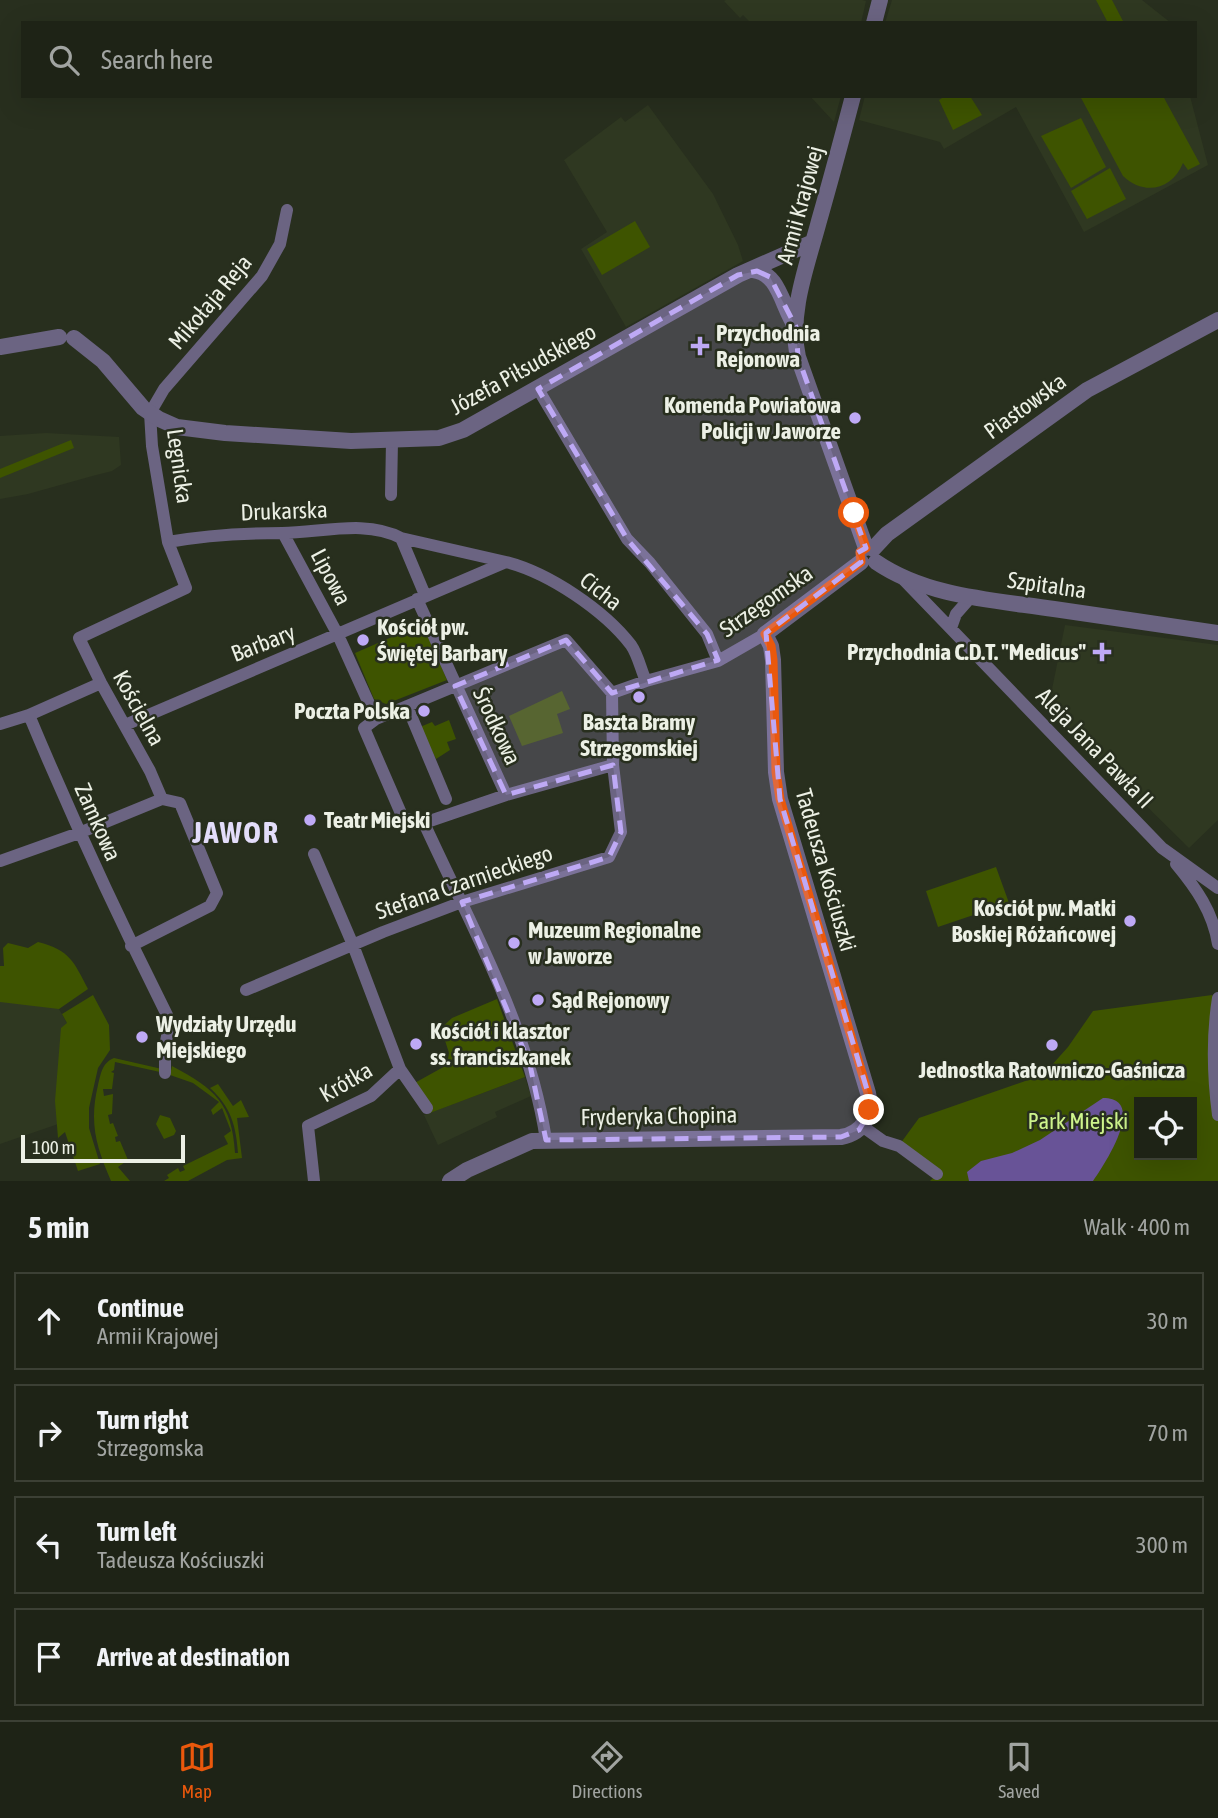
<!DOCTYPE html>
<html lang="en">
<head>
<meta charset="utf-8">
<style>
  body { margin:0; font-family:"Asap Condensed",sans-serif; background:#2b2f23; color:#f1f3f6 }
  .controls { position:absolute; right:21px; bottom:21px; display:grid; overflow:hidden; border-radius:0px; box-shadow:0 7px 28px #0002 }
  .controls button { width:63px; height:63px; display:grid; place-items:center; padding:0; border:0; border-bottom:2px solid #3c4035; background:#1e2316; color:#f1f3f6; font:35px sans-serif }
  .scale { position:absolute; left:21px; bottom:18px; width:164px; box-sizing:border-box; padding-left:7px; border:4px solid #ecf0e5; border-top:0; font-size:19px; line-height:24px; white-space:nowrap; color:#ecf0e5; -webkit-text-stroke:5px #282f1e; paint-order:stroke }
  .stop { position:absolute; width:21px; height:21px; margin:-16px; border:5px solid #ea580c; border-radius:50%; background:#fff }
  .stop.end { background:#ea580c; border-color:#fff; box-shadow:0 2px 7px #0008 }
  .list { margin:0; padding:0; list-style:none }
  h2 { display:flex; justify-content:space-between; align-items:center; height:91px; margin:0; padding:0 28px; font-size:30px }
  h2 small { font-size:23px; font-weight:400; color:#a1a4a1 }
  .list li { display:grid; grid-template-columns:46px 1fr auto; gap:21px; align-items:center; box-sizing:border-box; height:98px; margin:0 14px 14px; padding:0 14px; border:2px solid #3c4035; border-radius:0px }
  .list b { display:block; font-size:26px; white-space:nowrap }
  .list p { margin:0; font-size:23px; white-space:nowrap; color:#a1a4a1 }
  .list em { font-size:23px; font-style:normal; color:#a1a4a1 }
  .icon { flex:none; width:38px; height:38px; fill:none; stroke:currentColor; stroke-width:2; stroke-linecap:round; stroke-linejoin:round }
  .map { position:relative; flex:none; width:1218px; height:1181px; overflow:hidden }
  .search { position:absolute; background:#1e2316; box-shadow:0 7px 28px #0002; left:21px; right:21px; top:21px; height:77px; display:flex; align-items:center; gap:18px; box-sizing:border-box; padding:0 24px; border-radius:0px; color:#a1a4a1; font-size:26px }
  .sheet { height:539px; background:#1e2316 }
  nav { display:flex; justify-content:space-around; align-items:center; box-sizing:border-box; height:98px; border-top:2px solid #3c4035; background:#1e2316; font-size:19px; color:#a1a4a1 }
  nav a { display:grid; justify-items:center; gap:4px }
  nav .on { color:#ea580c }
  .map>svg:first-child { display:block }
</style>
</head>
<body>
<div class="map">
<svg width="1218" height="1181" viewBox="0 0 1218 1181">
  <rect width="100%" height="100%" fill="#282f1e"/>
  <path fill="#2f3821" d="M 726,0 L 862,0 L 866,1 L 861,23 L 751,23 L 743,15 L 740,18 L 724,1 Z
    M 892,0 L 1142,0 L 1171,23 L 885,23 Z
    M 810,96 L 841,96 L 834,122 Z
    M 865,96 L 1190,96 L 1208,165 L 1084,232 L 1016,107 L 944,149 L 940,142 L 859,120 Z
    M 648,105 L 713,194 L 738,245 L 743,261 L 626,327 L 581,249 L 607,232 L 564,160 L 621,117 L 625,122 Z
    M 46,433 L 119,437 L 121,465 L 112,471 L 96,475 L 28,494 L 0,499 L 0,436 Z
    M 1065,625 L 1218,645 L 1218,820 L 1189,848 L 1048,709 Z
    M 0,966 L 4,966 L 56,1004 L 67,1023 L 67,1121 L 0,1144 Z
    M 525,1077 L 531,1096 L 495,1112 L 497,1117 L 438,1145 L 424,1115 Z"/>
  <path fill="#3e5400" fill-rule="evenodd" d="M 1096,0 L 1112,0 L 1124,23 L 1108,23 Z
    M 945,96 L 970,96 L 982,115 L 953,130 L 939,100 Z
    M 1080,96 L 1163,96 L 1200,164 L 1188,170 L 1183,163 C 1172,190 1144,196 1123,176 Z
    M 1081,118 L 1106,167 L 1071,188 L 1041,136 Z
    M 1110,168 L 1126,199 L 1087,219 L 1071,191 Z
    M 635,221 L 650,247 L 602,275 L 587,249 Z
    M 71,440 L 74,448 L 0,478 L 0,469 Z
    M 421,619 L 447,680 L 386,704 L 374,699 L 355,653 L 401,633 L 399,628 Z
    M 562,691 L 570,709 L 557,714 L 563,733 L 522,746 L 509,716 Z
    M 449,720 L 456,739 L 447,742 L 450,750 L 436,759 L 420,727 L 432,722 L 435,726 Z
    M 996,867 L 1009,903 L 938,927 L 926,891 Z
    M 38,942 C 70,950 74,962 88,989 L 59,1009 L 0,1002 L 0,966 L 4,966 L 3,948 L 8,943 L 28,948 Z
    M 93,995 L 109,1025 L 110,1050 L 98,1068 L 89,1108 L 89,1128 L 100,1164 L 78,1171 L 65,1132 L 58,1138 L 55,1101 L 61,1028 L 67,1023 L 62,1014 Z
    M 1212,995 L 1218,1002 L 1218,1181 L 930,1181 L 938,1173 L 900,1144 L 919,1118 L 1034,1078 L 1051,1066 L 1068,1047 L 1093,1011 ZM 1139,1102 L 1192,1102 L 1192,1155 L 1139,1155 Z
    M 497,999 L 525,1077 L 430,1113 L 411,1085 L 447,1065 L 449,1053 L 441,1028 L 452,1018 Z
    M 114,1058 L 162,1069 L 160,1072 L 115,1062 L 114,1070 L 111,1072 L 114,1073 L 112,1089 L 103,1089 L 104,1096 L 113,1094 L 112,1114 L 108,1115 L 110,1124 L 113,1123 L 118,1136 L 115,1137 L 116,1142 L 120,1141 L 128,1160 L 118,1167 L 130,1181 L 111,1181 C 96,1146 89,1123 98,1085 C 101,1073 102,1063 114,1058 Z
    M 172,1066 C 215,1089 232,1103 235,1153 L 238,1153 C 236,1126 231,1107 210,1088 L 218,1084 L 233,1106 L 241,1100 L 249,1117 L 237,1118 L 242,1158 L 227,1160 L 188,1181 L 164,1181 L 169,1178 L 167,1175 L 178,1168 L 180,1172 L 185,1170 L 183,1166 L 228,1144 L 224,1136 L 231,1131 L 222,1108 L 213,1115 L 211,1110 L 219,1102 L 193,1083 L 170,1075 Z
    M 160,1115 L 170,1118 L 176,1131 L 174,1135 L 164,1139 L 156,1124 Z"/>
  <path fill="#685397" d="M 1103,1098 C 1148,1098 1105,1164 1093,1181 L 969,1181 L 967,1172 L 981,1161 L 1012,1153 L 1040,1140 Z"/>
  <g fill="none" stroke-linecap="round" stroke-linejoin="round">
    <path stroke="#6b6482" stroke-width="12" d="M 538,389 L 627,539 L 650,563 L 707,634 L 718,661
      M 391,495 L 392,441
      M 283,533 L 338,635 L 376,719
      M 168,542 C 206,535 243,533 282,533 C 320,533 366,519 401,538
      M 506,562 C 549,573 604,610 631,645 C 638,655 641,670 646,681
      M 903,579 L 1162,848 L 1218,888
      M 417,599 L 506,795
      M 951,628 L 956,614 L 971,597
      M 612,693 L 646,681 L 718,661 L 765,634
      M 407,706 L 446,799
      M 29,715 C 72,818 117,915 167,1015 L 169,1025 L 165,1047 L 165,1073
      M 0,724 L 29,715 L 101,683
      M 125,725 L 506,562 L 401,538 L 425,595
      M 162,799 L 150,771 L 101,683 L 79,638 L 186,588 L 168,542 L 152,446 L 150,413 L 164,389 L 262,276 L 280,244 L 287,210
      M 424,823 L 403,818 L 364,728 L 376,719 L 566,640 L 612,693
      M 424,823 C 471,926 529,1027 546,1140
      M 424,823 L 506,795 L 613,765 L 612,693
      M 314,854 L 353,945 L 400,1069 L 427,1108
      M 0,861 L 79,833 L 162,799
      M 1176,864 C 1196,888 1213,912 1218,944
      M 131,946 L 210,906 L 217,893 L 180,803 L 162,799
      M 246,990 L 383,932 L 462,902 L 609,857 L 621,832 L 613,765
      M 1218,998 C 1212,1036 1213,1077 1218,1115
      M 862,1126 L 883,1141 L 899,1146 L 937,1174
      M 314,1181 L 308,1126 L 371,1096 L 400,1069"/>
    <path stroke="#6b6482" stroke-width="16" d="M 874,23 L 880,0
      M 853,96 C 842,138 831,179 819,221 C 808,263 788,313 798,357 L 866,548
      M 753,270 C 780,273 782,308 796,327
      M 74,338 L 103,361 L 143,408 L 159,419 L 177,427 L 225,433 L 351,441 L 439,438 L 463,430 L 738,275 L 813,242
      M 0,347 L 59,337
      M 873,549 L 887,534 L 1087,390 L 1218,320
      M 876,562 C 927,597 994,600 1054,609 C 1109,617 1163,625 1218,633
      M 450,1181 L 467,1170 L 532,1141 L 841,1137 C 864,1133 873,1114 868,1093 L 780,799 L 776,772 L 773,660 L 771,646 L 765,634 L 861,562"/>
  </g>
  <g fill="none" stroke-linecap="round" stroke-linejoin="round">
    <path stroke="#ea580c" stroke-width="9" d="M 854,513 L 866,548 L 860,552 L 861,562 L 765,634 L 771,646 L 773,660 L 776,772 L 780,799 L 868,1093 L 869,1110"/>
  </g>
  <path fill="#bea9f5" fill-opacity="0.2" stroke="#bea9f5" stroke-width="5" stroke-dasharray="14 9" stroke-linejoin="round" d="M 757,271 L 770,277 L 796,327 L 798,357 L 866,548 L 857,553 L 861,562 L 766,633 L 780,799 L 868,1093 L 868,1115 L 859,1130 L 841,1137 L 546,1140 L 530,1065 L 462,902 L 609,857 L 621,832 L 613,765 L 506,795 L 455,686 L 566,640 L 612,693 L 718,660 L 707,634 L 627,539 L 538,389 L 738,275 Z"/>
  <g fill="#bea9f5" stroke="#282f1e" stroke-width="2.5">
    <path d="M696.5 335.5h7v7h7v7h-7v7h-7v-7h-7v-7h7z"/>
    <circle cx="855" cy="418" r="7"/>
    <circle cx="363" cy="640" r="7"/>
    <path d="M1098.5 641.5h7v7h7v7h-7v7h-7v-7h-7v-7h7z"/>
    <circle cx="639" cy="697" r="7"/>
    <circle cx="424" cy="711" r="7"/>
    <circle cx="310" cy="820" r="7"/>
    <circle cx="1130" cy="921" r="7"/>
    <circle cx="514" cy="943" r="7"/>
    <circle cx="538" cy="1000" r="7"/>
    <circle cx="142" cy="1037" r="7"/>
    <circle cx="416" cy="1044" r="7"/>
    <circle cx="1052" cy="1045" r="7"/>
  </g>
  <g text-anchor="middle" stroke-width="5" stroke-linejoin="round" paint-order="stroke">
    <g font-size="23" fill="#ecf0e5" stroke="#282f1e">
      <text transform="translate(800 205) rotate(-75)" y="8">Armii Krajowej</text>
      <text transform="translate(210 302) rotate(-50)" y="8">Mikołaja Reja</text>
      <text transform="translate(523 369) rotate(-29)" y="8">Józefa Piłsudskiego</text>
      <text transform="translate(1025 406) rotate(-36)" y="8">Piastowska</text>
      <text transform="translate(180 466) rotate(82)" y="8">Legnicka</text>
      <text transform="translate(284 511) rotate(-2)" y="8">Drukarska</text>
      <text transform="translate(331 577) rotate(62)" y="8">Lipowa</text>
      <text transform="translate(1047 585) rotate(8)" y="8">Szpitalna</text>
      <text transform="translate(601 591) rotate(38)" y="8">Cicha</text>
      <text transform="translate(766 601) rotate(-35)" y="8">Strzegomska</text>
      <text transform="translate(263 643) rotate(-21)" y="8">Barbary</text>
      <text transform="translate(139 708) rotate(61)" y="8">Kościelna</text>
      <text transform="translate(497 726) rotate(65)" y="8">Środkowa</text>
      <text transform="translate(1095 748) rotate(46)" y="8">Aleja Jana Pawła II</text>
      <text transform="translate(98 822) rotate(66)" y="8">Zamkowa</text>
      <text transform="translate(826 870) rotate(74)" y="8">Tadeusza Kościuszki</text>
      <text transform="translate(464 882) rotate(-19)" y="8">Stefana Czarnieckiego</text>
      <text transform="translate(346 1082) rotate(-30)" y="8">Krótka</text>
      <text transform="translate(659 1116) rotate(-1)" y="8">Fryderyka Chopina</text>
    </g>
    <g font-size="23" font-weight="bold" fill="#ecf0e5" stroke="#282f1e" text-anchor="start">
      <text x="716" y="341">Przychodnia<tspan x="716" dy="26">Rejonowa</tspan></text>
      <text x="841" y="413" text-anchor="end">Komenda Powiatowa<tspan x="841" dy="26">Policji w Jaworze</tspan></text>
      <text x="377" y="635">Kościół pw.<tspan x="377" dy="26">Świętej Barbary</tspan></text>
      <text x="1086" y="660" text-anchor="end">Przychodnia C.D.T. "Medicus"</text>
      <text x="410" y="719" text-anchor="end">Poczta Polska</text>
      <text x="639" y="730" text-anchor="middle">Baszta Bramy<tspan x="639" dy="26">Strzegomskiej</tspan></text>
      <text x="324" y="828">Teatr Miejski</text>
      <text x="1116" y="916" text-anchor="end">Kościół pw. Matki<tspan x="1116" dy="26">Boskiej Różańcowej</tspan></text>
      <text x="528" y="938">Muzeum Regionalne<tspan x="528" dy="26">w Jaworze</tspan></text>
      <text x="552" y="1008">Sąd Rejonowy</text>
      <text x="156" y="1032">Wydziały Urzędu<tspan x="156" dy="26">Miejskiego</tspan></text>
      <text x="430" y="1039">Kościół i klasztor<tspan x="430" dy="26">ss. franciszkanek</tspan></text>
      <text x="1052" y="1078" text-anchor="middle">Jednostka Ratowniczo-Gaśnicza</text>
    </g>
    <g font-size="23" fill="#cef48c" stroke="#282f1e">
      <text x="1078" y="1129">Park Miejski</text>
    </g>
    <g font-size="30" font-weight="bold" letter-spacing="2" fill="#e3ddfa" stroke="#282f1e">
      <text x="236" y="843">JAWOR</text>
    </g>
  </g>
</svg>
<div class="controls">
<button><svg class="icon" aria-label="locate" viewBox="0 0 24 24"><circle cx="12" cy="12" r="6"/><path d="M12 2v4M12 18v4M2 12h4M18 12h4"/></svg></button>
</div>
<div class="scale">100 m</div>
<div class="stop" style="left:854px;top:513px"></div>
<div class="stop end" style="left:869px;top:1110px"></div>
<div class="search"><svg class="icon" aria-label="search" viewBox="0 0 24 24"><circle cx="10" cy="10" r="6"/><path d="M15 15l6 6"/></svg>Search here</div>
</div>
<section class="sheet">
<h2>5 min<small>Walk · 400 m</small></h2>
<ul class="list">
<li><svg class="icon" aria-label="ahead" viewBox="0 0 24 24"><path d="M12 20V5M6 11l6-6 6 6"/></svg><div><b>Continue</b><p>Armii Krajowej</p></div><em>30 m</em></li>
<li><svg class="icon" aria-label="right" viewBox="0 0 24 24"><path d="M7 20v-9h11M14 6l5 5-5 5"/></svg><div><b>Turn right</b><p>Strzegomska</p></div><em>70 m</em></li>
<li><svg class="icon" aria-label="left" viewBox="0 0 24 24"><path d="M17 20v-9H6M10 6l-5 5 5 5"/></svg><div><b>Turn left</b><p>Tadeusza Kościuszki</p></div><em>300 m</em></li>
<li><svg class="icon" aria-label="arrive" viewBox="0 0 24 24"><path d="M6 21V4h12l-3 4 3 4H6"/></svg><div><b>Arrive at destination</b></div></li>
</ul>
</section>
<nav>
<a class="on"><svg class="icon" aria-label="map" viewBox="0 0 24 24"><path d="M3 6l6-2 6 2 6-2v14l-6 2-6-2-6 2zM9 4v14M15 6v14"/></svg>Map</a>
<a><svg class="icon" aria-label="directions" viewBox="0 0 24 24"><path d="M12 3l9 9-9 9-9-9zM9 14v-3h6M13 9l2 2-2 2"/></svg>Directions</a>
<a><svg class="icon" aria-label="saved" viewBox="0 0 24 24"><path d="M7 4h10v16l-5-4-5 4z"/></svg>Saved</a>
</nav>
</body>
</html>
